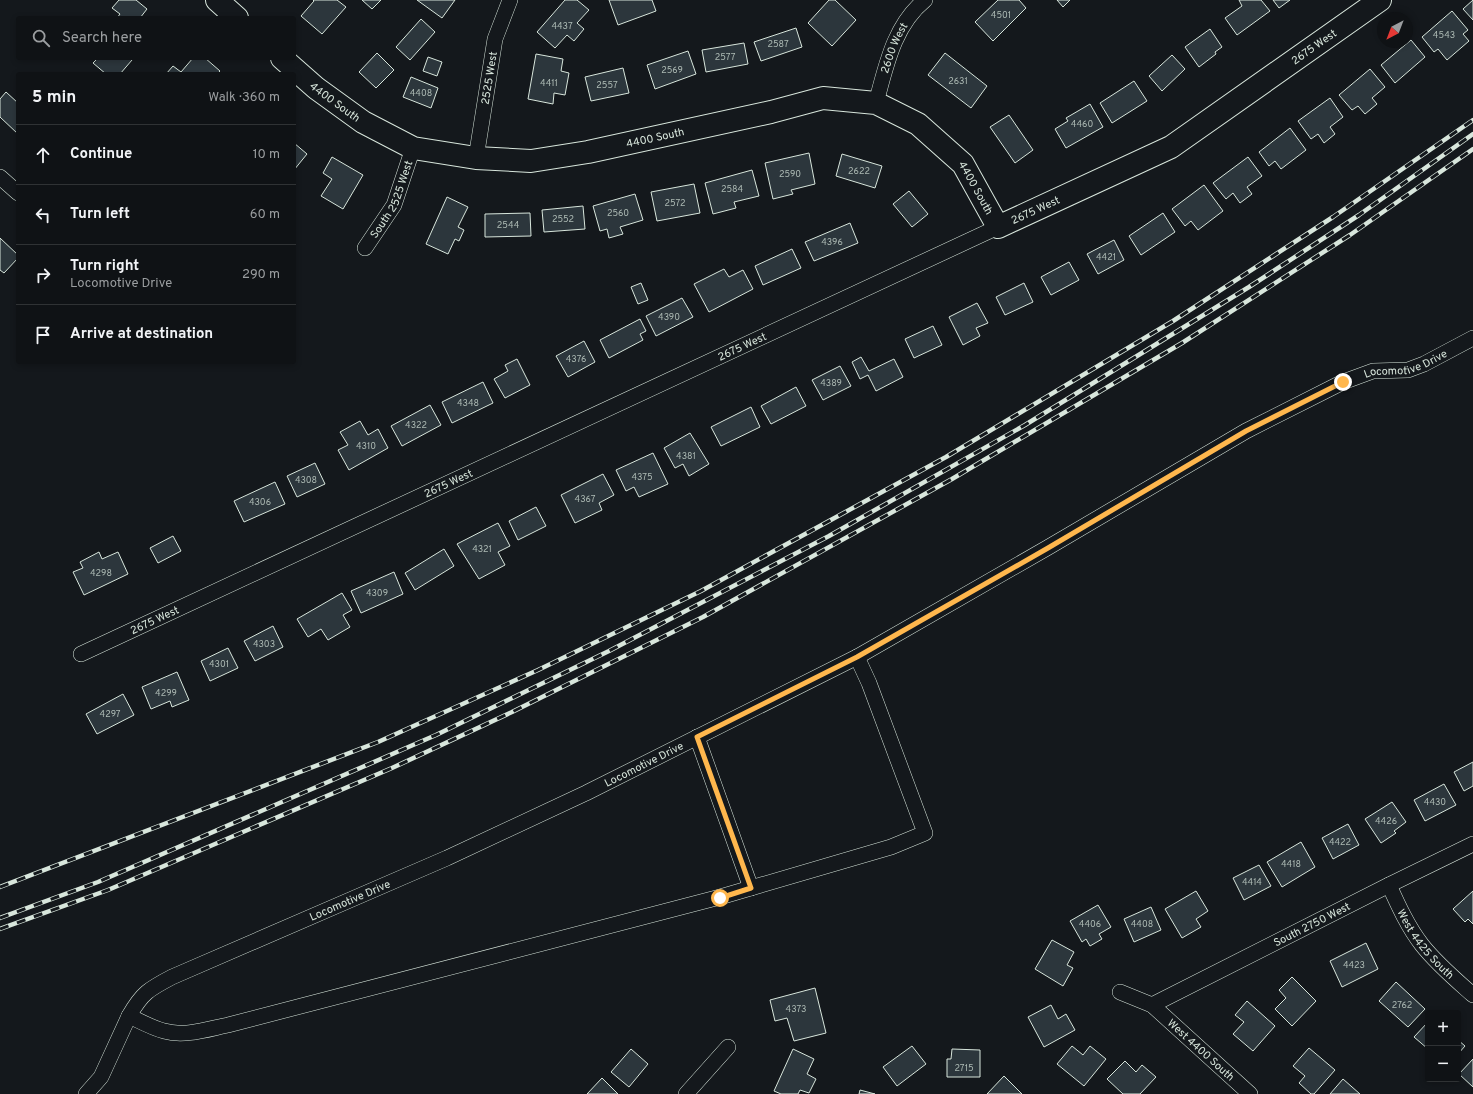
<!DOCTYPE html>
<html lang="en">
<head>
<meta charset="utf-8">
<style>
  body { margin:0; font-family:Overpass,sans-serif; background:#181b1e; color:#f1f3f6 }
  .controls { position:absolute; right:12px; bottom:12px; display:grid; overflow:hidden; border-radius:4px; box-shadow:0 2px 6px #0003 }
  .controls button { width:36px; height:36px; display:grid; place-items:center; padding:0; border:0; border-bottom:1px solid #2f3234; background:#0f1215; color:#f1f3f6; font:20px sans-serif }
  .compass { position:absolute; left:1377px; top:12px; width:36px; height:36px; border-radius:50%; background:#0f1215; box-shadow:0 2px 6px #0003; rotate:222deg }
  .stop { position:absolute; width:12px; height:12px; margin:-9px; border:3px solid #ffb74d; border-radius:50%; background:#fff }
  .stop.end { background:#ffb74d; border-color:#fff; box-shadow:0 1px 4px #0008 }
  .list { margin:0; padding:0; list-style:none }
  h2 { display:flex; justify-content:space-between; align-items:center; height:52px; margin:0; padding:0 16px; font-size:17px }
  h2 small { font-size:13px; font-weight:400; color:#9b9ea0 }
  .list li { display:grid; grid-template-columns:26px 1fr auto; gap:12px; align-items:center; box-sizing:border-box; height:60px; padding:0 16px; border-top:1px solid #2f3234 }
  .list b { display:block; font-size:15px; white-space:nowrap }
  .list p { margin:0; font-size:13px; white-space:nowrap; color:#9b9ea0 }
  .list em { font-size:13px; font-style:normal; color:#9b9ea0 }
  .icon { flex:none; width:22px; height:22px; fill:none; stroke:currentColor; stroke-width:2; stroke-linecap:round; stroke-linejoin:round }
  .map { position:relative; flex:none; width:1473px; height:1094px; overflow:hidden }
  .search { position:absolute; background:#0f1215; box-shadow:0 2px 6px #0003; left:16px; top:16px; width:280px; height:44px; display:flex; align-items:center; gap:10px; box-sizing:border-box; padding:0 14px; border-radius:4px; color:#9b9ea0; font-size:15px }
  .panel { position:absolute; background:#0f1215; box-shadow:0 2px 6px #0003; left:16px; top:72px; width:280px; height:292px; border-radius:4px }
  .map>svg:first-child { display:block }
</style>
</head>
<body>
<div class="map">
<svg width="1473" height="1094" viewBox="0 0 1473 1094">
  <rect width="100%" height="100%" fill="#14181c"/>
  <path fill="#2c363c" stroke="#d8e6dc" d="M 119,0 L 136,0 L 147,9 L 140,18 L 117,18 L 120,14 L 112,8 Z
    M 313,0 L 337,0 L 346,7 L 322,34 L 301,16 L 314,1 Z
    M 362,0 L 381,0 L 372,9 Z
    M 417,0 L 455,0 L 442,18 Z
    M 565,0 L 577,0 L 589,10 L 577,23 L 584,29 L 574,41 L 567,35 L 555,48 L 537,32 Z
    M 609,0 L 652,0 L 656,11 L 618,25 Z
    M 829,0 L 835,0 L 856,20 L 832,46 L 808,23 Z
    M 998,0 L 1019,0 L 1026,8 L 993,41 L 975,22 Z
    M 1057,0 L 1070,0 L 1063,7 Z
    M 1239,0 L 1261,0 L 1270,11 L 1237,35 L 1225,18 L 1242,6 Z
    M 1273,0 L 1290,0 L 1279,8 Z
    M 1473,0 L 1473,20 L 1463,9 Z
    M 1452,11 L 1468,30 L 1463,34 L 1469,41 L 1447,60 L 1438,49 L 1434,52 L 1422,37 Z
    M 421,19 L 435,32 L 410,60 L 396,47 Z
    M 796,28 L 802,47 L 761,61 L 754,42 Z
    M 1210,29 L 1222,47 L 1215,52 L 1216,54 L 1199,67 L 1185,47 Z
    M 1411,40 L 1425,57 L 1395,83 L 1381,65 Z
    M 744,43 L 748,64 L 706,72 L 702,50 Z
    M 688,51 L 696,74 L 655,89 L 647,65 Z
    M 377,53 L 394,70 L 376,88 L 359,72 Z
    M 945,53 L 987,86 L 971,108 L 928,75 Z
    M 536,54 L 563,59 L 561,71 L 569,73 L 565,95 L 554,93 L 553,104 L 528,99 Z
    M 1172,55 L 1185,69 L 1162,91 L 1149,76 Z
    M 428,57 L 442,62 L 437,76 L 423,71 Z
    M 98,58 L 129,58 L 132,60 L 120,74 L 106,74 L 93,63 Z
    M 193,58 L 205,58 L 220,71 L 217,74 L 166,74 L 173,66 L 181,72 Z
    M 623,68 L 629,93 L 591,101 L 585,77 Z
    M 1370,69 L 1385,87 L 1372,98 L 1377,104 L 1365,114 L 1358,106 L 1352,110 L 1339,95 Z
    M 411,77 L 438,88 L 431,108 L 403,97 Z
    M 1134,81 L 1147,101 L 1112,123 L 1100,103 Z
    M 6,92 L 18,103 L 18,134 L 0,117 L 0,99 Z
    M 1330,98 L 1343,117 L 1330,127 L 1335,134 L 1324,143 L 1318,134 L 1311,139 L 1298,121 Z
    M 1090,104 L 1103,127 L 1066,148 L 1055,129 L 1068,121 L 1066,118 Z
    M 1009,115 L 1033,150 L 1015,163 L 990,127 Z
    M 1290,128 L 1306,150 L 1281,169 L 1275,161 L 1269,166 L 1259,152 Z
    M 294,143 L 307,154 L 294,170 Z
    M 809,153 L 815,184 L 791,190 L 793,194 L 773,199 L 765,163 Z
    M 842,154 L 882,166 L 875,188 L 836,176 Z
    M 332,157 L 363,175 L 343,209 L 321,196 L 332,179 L 323,173 Z
    M 1248,157 L 1262,176 L 1247,187 L 1252,194 L 1240,203 L 1233,193 L 1226,199 L 1213,183 Z
    M 752,170 L 759,196 L 734,202 L 736,208 L 713,214 L 705,183 Z
    M 694,184 L 700,213 L 657,221 L 651,192 Z
    M 1204,185 L 1223,211 L 1198,230 L 1191,221 L 1185,226 L 1172,209 Z
    M 909,191 L 928,214 L 912,227 L 893,204 Z
    M 635,194 L 643,220 L 620,227 L 623,234 L 609,238 L 607,229 L 600,231 L 593,206 Z
    M 447,197 L 468,207 L 458,227 L 464,230 L 459,241 L 455,239 L 448,254 L 426,244 Z
    M 583,206 L 585,229 L 544,232 L 542,210 Z
    M 530,213 L 531,236 L 485,237 L 485,214 Z
    M 1163,213 L 1175,232 L 1141,255 L 1129,236 Z
    M 850,223 L 858,243 L 814,261 L 805,242 Z
    M 0,238 L 18,255 L 18,258 L 4,273 L 0,270 Z
    M 1114,240 L 1124,260 L 1098,274 L 1087,254 Z
    M 792,249 L 801,268 L 763,285 L 755,266 Z
    M 1069,262 L 1079,280 L 1051,295 L 1041,277 Z
    M 724,269 L 729,277 L 743,270 L 753,289 L 709,312 L 694,284 Z
    M 641,283 L 648,300 L 638,304 L 631,287 Z
    M 1024,283 L 1033,302 L 1005,315 L 996,297 Z
    M 682,298 L 693,317 L 656,336 L 646,316 Z
    M 977,303 L 988,323 L 976,328 L 980,336 L 963,345 L 949,317 Z
    M 640,319 L 646,331 L 640,334 L 643,340 L 609,358 L 600,340 Z
    M 933,326 L 942,345 L 914,358 L 905,339 Z
    M 584,341 L 595,362 L 568,377 L 556,356 Z
    M 861,357 L 869,371 L 894,359 L 903,377 L 876,391 L 868,375 L 860,379 L 852,362 Z
    M 517,359 L 530,385 L 505,398 L 494,379 L 508,371 L 505,365 Z
    M 840,366 L 851,386 L 823,400 L 812,380 Z
    M 483,382 L 493,403 L 452,423 L 442,402 Z
    M 796,387 L 806,406 L 771,424 L 761,406 Z
    M 430,405 L 441,425 L 402,446 L 391,426 Z
    M 751,407 L 760,427 L 721,446 L 711,427 Z
    M 360,421 L 368,435 L 378,429 L 388,448 L 349,470 L 338,450 L 348,445 L 340,432 Z
    M 690,433 L 709,464 L 689,476 L 683,464 L 675,468 L 664,448 Z
    M 653,453 L 668,484 L 639,497 L 634,487 L 626,491 L 616,470 Z
    M 315,463 L 325,484 L 297,497 L 287,476 Z
    M 603,474 L 614,495 L 599,503 L 602,510 L 575,523 L 561,495 Z
    M 275,482 L 285,504 L 244,522 L 234,501 Z
    M 536,507 L 546,526 L 518,540 L 509,521 Z
    M 498,523 L 510,546 L 498,552 L 505,565 L 479,579 L 457,544 Z
    M 173,536 L 181,551 L 158,563 L 150,548 Z
    M 444,549 L 454,566 L 415,590 L 405,573 Z
    M 99,552 L 102,559 L 118,552 L 128,574 L 84,595 L 73,572 L 83,568 L 80,562 Z
    M 394,572 L 403,594 L 361,613 L 351,591 Z
    M 342,593 L 352,610 L 343,615 L 350,627 L 328,640 L 321,629 L 308,637 L 297,619 Z
    M 273,626 L 283,647 L 255,661 L 244,641 Z
    M 228,648 L 238,668 L 210,681 L 201,661 Z
    M 177,672 L 189,700 L 172,707 L 170,701 L 151,709 L 142,687 Z
    M 123,694 L 134,715 L 97,734 L 86,714 Z
    M 1473,762 L 1473,786 L 1464,791 L 1454,772 Z
    M 1444,784 L 1456,805 L 1425,821 L 1414,800 Z
    M 1392,802 L 1406,822 L 1394,831 L 1396,833 L 1381,843 L 1365,819 Z
    M 1348,824 L 1359,845 L 1333,859 L 1322,838 Z
    M 1301,842 L 1315,867 L 1282,887 L 1267,862 Z
    M 1259,865 L 1271,886 L 1244,900 L 1233,878 Z
    M 1196,891 L 1208,911 L 1196,919 L 1201,927 L 1182,938 L 1165,909 Z
    M 1473,891 L 1473,924 L 1468,919 L 1465,922 L 1453,909 Z
    M 1098,905 L 1111,927 L 1099,934 L 1102,939 L 1090,946 L 1086,939 L 1082,942 L 1070,921 Z
    M 1151,907 L 1161,930 L 1134,942 L 1124,919 Z
    M 1052,940 L 1074,952 L 1067,965 L 1073,968 L 1063,986 L 1035,969 Z
    M 1366,943 L 1378,969 L 1342,987 L 1330,961 Z
    M 1292,977 L 1316,1001 L 1292,1026 L 1275,1009 L 1286,998 L 1279,990 Z
    M 1396,982 L 1425,1009 L 1408,1027 L 1379,1001 Z
    M 815,988 L 826,1033 L 794,1041 L 787,1018 L 775,1021 L 770,1000 Z
    M 1247,1001 L 1275,1026 L 1253,1051 L 1233,1034 L 1244,1022 L 1235,1015 Z
    M 1051,1005 L 1058,1019 L 1066,1014 L 1075,1030 L 1044,1047 L 1028,1017 Z
    M 1428,1022 L 1428,1049 L 1414,1037 Z
    M 1458,1040 L 1465,1046 L 1458,1054 Z
    M 912,1046 L 926,1064 L 897,1086 L 883,1067 Z
    M 1072,1046 L 1083,1055 L 1090,1046 L 1106,1059 L 1084,1086 L 1057,1064 Z
    M 1309,1048 L 1335,1070 L 1314,1094 L 1311,1094 L 1299,1083 L 1305,1076 L 1293,1066 Z
    M 631,1049 L 648,1064 L 629,1087 L 611,1072 Z
    M 793,1049 L 814,1059 L 807,1074 L 816,1079 L 809,1093 L 800,1090 L 798,1094 L 781,1094 L 774,1091 Z
    M 952,1049 L 980,1050 L 980,1077 L 947,1077 L 947,1059 L 951,1059 Z
    M 1473,1059 L 1473,1087 L 1459,1074 Z
    M 1125,1061 L 1136,1072 L 1142,1065 L 1156,1077 L 1140,1094 L 1123,1094 L 1107,1079 Z
    M 1004,1076 L 1022,1094 L 987,1094 Z
    M 602,1078 L 618,1094 L 587,1094 Z
    M 1343,1079 L 1360,1094 L 1330,1094 Z
    M 860,1090 L 875,1094 L 859,1094 Z"/>
  <g fill="none" stroke-linecap="round" stroke-linejoin="round">
    <g stroke="#d8e6dc" stroke-width="16">
      <g id="street">
        <path id="s1" d="M 876,103 C 886,66 894,25 925,0"/>
        <path id="s2" d="M 476,158 L 495,39 L 510,0"/>
        <path d="M 0,177 L 18,193"/>
        <path id="s3" d="M 365,248 L 394,205 L 413,148"/>
        <path id="s4" d="M 81,654 L 998,227"/>
        <path d="M 697,737 L 751,888"/>
        <path id="s5" d="M 1389,885 C 1398,905 1408,927 1422,945 C 1437,964 1455,979 1473,995"/>
        <path id="s6" d="M 1120,992 L 1152,1005 L 1250,1094"/>
        <path id="s7" d="M 1152,1005 L 1389,885 L 1473,844"/>
        <path id="s8" d="M 129,1016 C 142,993 149,989 172,977 L 447,858 L 586,793 L 857,657 L 1047,548 L 1246,431 L 1343,382 L 1373,371 L 1408,370 L 1424,364 L 1473,338"/>
        <path d="M 86,1094 L 101,1077 L 129,1016 C 140,1021 152,1028 164,1031 C 184,1037 208,1029 228,1025 L 720,897 L 891,847 L 925,833 L 869,683 L 857,657"/>
        <path d="M 686,1094 L 728,1047"/>
      </g>
    </g>
    <g stroke="#d8e6dc" stroke-width="24">
      <g id="secondary">
        <path d="M 217,0 L 237,18"/>
        <path id="s9" d="M 282,58 L 316,88 L 363,122 L 413,148 L 476,158 L 531,161 L 588,152 L 771,112 L 823,98 L 876,103 L 918,124 L 963,164 L 998,227 L 1171,147 L 1380,0"/>
      </g>
    </g>
    <use href="#street" stroke="#14181c" stroke-width="15"/>
    <use href="#secondary" stroke="#14181c" stroke-width="22"/>
    <g stroke="#d8e6dc" stroke-width="4.5">
      <path id="rail" d="M 0,887 L 378,742 L 538,670 L 701,591 L 946,457 L 1173,321 L 1333,217 L 1473,120
        M 0,918 L 98,882 L 436,735 L 609,651 L 829,536 L 1025,425 L 1249,287 L 1359,215 L 1473,134
        M 0,929 L 108,890 L 392,768 L 512,712 L 703,617 L 952,479 L 1182,343 L 1350,235 L 1473,149"/>
    </g>
    <use href="#rail" stroke="#14181c" stroke-width="3" stroke-dasharray="9" stroke-linecap="butt"/>
  </g>
  <g fill="none" stroke-linecap="round" stroke-linejoin="round">
    <path stroke="#ffb74d" stroke-width="5" d="M 720,898 L 751,888 L 697,737 L 857,657 L 1048,548 L 1246,431 L 1343,382"/>
  </g>
  <g text-anchor="middle" stroke-width="3" stroke-linejoin="round" paint-order="stroke">
    <g font-size="9" fill="#adbab4">
      <text x="1001" y="18">4501</text>
      <text x="562" y="29">4437</text>
      <text x="1444" y="38">4543</text>
      <text x="778" y="47">2587</text>
      <text x="725" y="60">2577</text>
      <text x="672" y="73">2569</text>
      <text x="958" y="84">2631</text>
      <text x="549" y="86">4411</text>
      <text x="607" y="88">2557</text>
      <text x="421" y="96">4408</text>
      <text x="1082" y="127">4460</text>
      <text x="859" y="174">2622</text>
      <text x="790" y="177">2590</text>
      <text x="732" y="192">2584</text>
      <text x="675" y="206">2572</text>
      <text x="618" y="216">2560</text>
      <text x="563" y="222">2552</text>
      <text x="508" y="228">2544</text>
      <text x="832" y="245">4396</text>
      <text x="1106" y="260">4421</text>
      <text x="669" y="320">4390</text>
      <text x="576" y="362">4376</text>
      <text x="831" y="386">4389</text>
      <text x="468" y="406">4348</text>
      <text x="416" y="428">4322</text>
      <text x="366" y="449">4310</text>
      <text x="686" y="459">4381</text>
      <text x="642" y="480">4375</text>
      <text x="306" y="483">4308</text>
      <text x="585" y="502">4367</text>
      <text x="260" y="505">4306</text>
      <text x="482" y="552">4321</text>
      <text x="101" y="576">4298</text>
      <text x="377" y="596">4309</text>
      <text x="264" y="647">4303</text>
      <text x="219" y="667">4301</text>
      <text x="166" y="696">4299</text>
      <text x="110" y="717">4297</text>
      <text x="1435" y="805">4430</text>
      <text x="1386" y="824">4426</text>
      <text x="1340" y="845">4422</text>
      <text x="1291" y="867">4418</text>
      <text x="1252" y="885">4414</text>
      <text x="1090" y="927">4406</text>
      <text x="1142" y="927">4408</text>
      <text x="1354" y="968">4423</text>
      <text x="1402" y="1008">2762</text>
      <text x="796" y="1012">4373</text>
      <text x="964" y="1071">2715</text>
    </g>
    <g font-size="11" fill="#d8e6dc" stroke="#14181c">
      <text dy="4" stroke="none"><textPath href="#s9" startOffset="1175">2675 West</textPath></text>
      <text dy="4" stroke="none"><textPath href="#s1" startOffset="58">2600 West</textPath></text>
      <text dy="4" stroke="none"><textPath href="#s2" startOffset="81">2525 West</textPath></text>
      <text dy="4" stroke="none"><textPath href="#s9" startOffset="69">4400 South</textPath></text>
      <text dy="4" stroke="none"><textPath href="#s9" startOffset="405">4400 South</textPath></text>
      <text dy="4" stroke="none"><textPath href="#s9" startOffset="765">4400 South</textPath></text>
      <text dy="4" stroke="none"><textPath href="#s3" startOffset="56">South 2525 West</textPath></text>
      <text dy="4" stroke="none"><textPath href="#s9" startOffset="851">2675 West</textPath></text>
      <text dy="4" stroke="none"><textPath href="#s4" startOffset="729">2675 West</textPath></text>
      <text dy="4" stroke="none"><textPath href="#s8" startOffset="1440">Locomotive Drive</textPath></text>
      <text dy="4" stroke="none"><textPath href="#s4" startOffset="405">2675 West</textPath></text>
      <text dy="4" stroke="none"><textPath href="#s4" startOffset="81">2675 West</textPath></text>
      <text dy="4" stroke="none"><textPath href="#s8" startOffset="577">Locomotive Drive</textPath></text>
      <text dy="4" stroke="none"><textPath href="#s8" startOffset="253">Locomotive Drive</textPath></text>
      <text dy="4" stroke="none"><textPath href="#s7" startOffset="179">South 2750 West</textPath></text>
      <text dy="4" stroke="none"><textPath href="#s5" startOffset="70">West 4425 South</textPath></text>
      <text dy="4" stroke="none"><textPath href="#s6" startOffset="101">West 4400 South</textPath></text>
    </g>
  </g>
</svg>
<div class="controls">
<button>+</button>
<button>−</button>
</div>
<svg class="compass" viewBox="-18 -18 36 36"><path d="M0-13l5 13h-10z" fill="#e53935"/><path d="M0 13l5-13h-10z" fill="#9b9ea0"/></svg>
<div class="stop" style="left:720px;top:898px"></div>
<div class="stop end" style="left:1343px;top:382px"></div>
<div class="search"><svg class="icon" aria-label="search" viewBox="0 0 24 24"><circle cx="10" cy="10" r="6"/><path d="M15 15l6 6"/></svg>Search here</div>
<section class="panel">
<h2>5 min<small>Walk · 360 m</small></h2>
<ul class="list">
<li><svg class="icon" aria-label="ahead" viewBox="0 0 24 24"><path d="M12 20V5M6 11l6-6 6 6"/></svg><div><b>Continue</b></div><em>10 m</em></li>
<li><svg class="icon" aria-label="left" viewBox="0 0 24 24"><path d="M17 20v-9H6M10 6l-5 5 5 5"/></svg><div><b>Turn left</b></div><em>60 m</em></li>
<li><svg class="icon" aria-label="right" viewBox="0 0 24 24"><path d="M7 20v-9h11M14 6l5 5-5 5"/></svg><div><b>Turn right</b><p>Locomotive Drive</p></div><em>290 m</em></li>
<li><svg class="icon" aria-label="arrive" viewBox="0 0 24 24"><path d="M6 21V4h12l-3 4 3 4H6"/></svg><div><b>Arrive at destination</b></div></li>
</ul>
</section>
</div>
</body>
</html>
